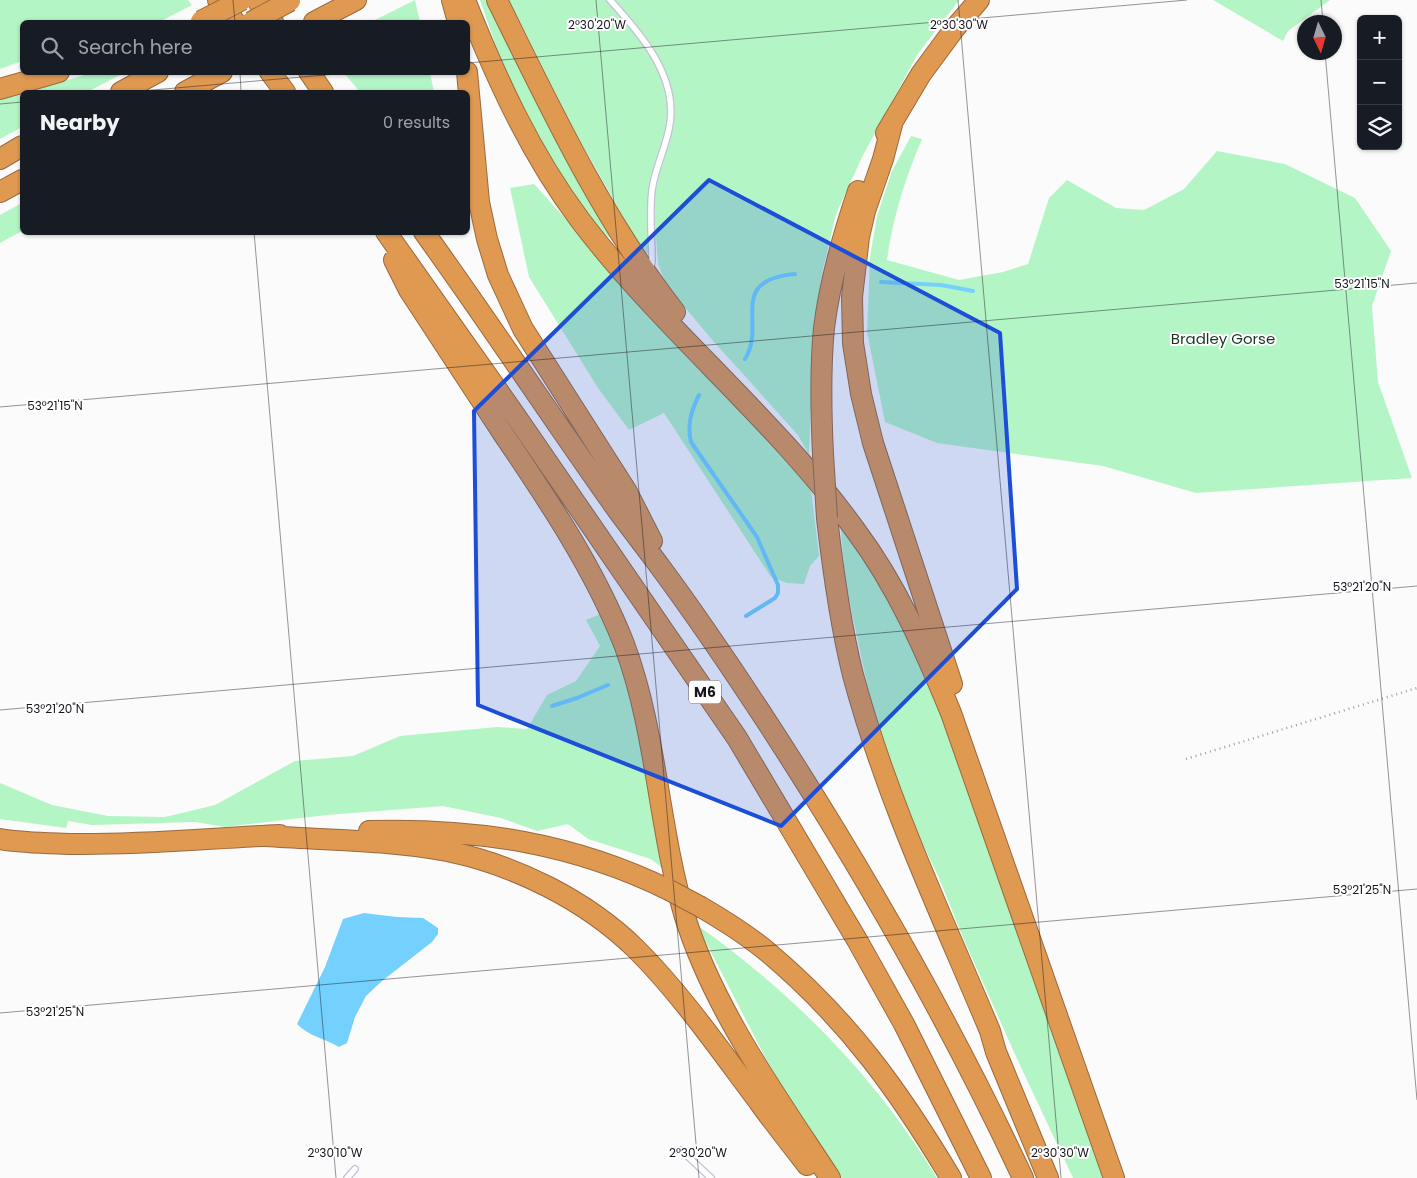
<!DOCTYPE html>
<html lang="en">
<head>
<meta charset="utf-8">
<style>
  body { margin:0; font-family:Poppins,sans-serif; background:#20242c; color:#f1f3f6 }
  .controls { position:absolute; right:15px; top:15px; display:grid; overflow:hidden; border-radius:8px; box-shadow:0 1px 4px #0004 }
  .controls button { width:45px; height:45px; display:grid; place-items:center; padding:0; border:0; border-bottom:1px solid #363941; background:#171b24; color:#f1f3f6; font:25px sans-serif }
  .compass { position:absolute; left:1297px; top:15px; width:45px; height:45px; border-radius:50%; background:#171b24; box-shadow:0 1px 4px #0004; rotate:175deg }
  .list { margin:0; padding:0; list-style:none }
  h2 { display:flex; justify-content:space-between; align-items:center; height:65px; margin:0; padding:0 20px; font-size:21px }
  h2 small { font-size:16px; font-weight:400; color:#9ea1a6 }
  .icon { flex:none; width:28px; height:28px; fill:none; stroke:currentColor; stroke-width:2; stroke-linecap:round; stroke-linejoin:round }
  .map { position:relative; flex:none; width:1417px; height:1178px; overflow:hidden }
  .search { position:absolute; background:#171b24; box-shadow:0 1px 4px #0004; left:20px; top:20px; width:450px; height:55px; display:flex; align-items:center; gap:12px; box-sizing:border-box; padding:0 18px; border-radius:8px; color:#9ea1a6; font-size:19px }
  .panel { position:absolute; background:#171b24; box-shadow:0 1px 4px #0004; left:20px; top:90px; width:450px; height:145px; border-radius:8px }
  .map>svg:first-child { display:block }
</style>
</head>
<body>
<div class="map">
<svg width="1417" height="1178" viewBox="0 0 1417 1178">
  <rect width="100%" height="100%" fill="#fbfbfb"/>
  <path fill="#b4f5c6" d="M 0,0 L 188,0 L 192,5 L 159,22 L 22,22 L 22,61 L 0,69 Z
    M 415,0 L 420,22 L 371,22 Z
    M 480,0 L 488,0 L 614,241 L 599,230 L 540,145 L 498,52 Z
    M 509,0 L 959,0 L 917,55 L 862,157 L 836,214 L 823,269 L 814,322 L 809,455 L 798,435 L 714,342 L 683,305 L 664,279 L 658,264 L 656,235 C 649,242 652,248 647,254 L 641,248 L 576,134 Z
    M 1213,0 L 1330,0 L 1288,31 L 1283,41 Z
    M 92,73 L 124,73 L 87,92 L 22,92 L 22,127 L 0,139 L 0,99 Z
    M 344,73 L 430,73 L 434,92 L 360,92 Z
    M 911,136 L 922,139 C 905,179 893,217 887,260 L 959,280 L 1003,272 L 1028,264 L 1049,198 L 1067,180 L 1116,208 L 1144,210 L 1184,189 L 1217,151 L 1285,164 L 1355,198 L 1391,251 L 1372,306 L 1378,382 L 1412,478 L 1196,493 L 1103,466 L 937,443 L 885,422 L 867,332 L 870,257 L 877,216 L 892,171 Z
    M 534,184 L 811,489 L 819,556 L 810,566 L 804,584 L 787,583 L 771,577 L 664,413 L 629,430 L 598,388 L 529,277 L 510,188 Z
    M 22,203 L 22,231 L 0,243 L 0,215 Z
    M 840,522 C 873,568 899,618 925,669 L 1104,1178 L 1073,1178 L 1018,1061 L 964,940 L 939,878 L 911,819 L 871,702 L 846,585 Z
    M 603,613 L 629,681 L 670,874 L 651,859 L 588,839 L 568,824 L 537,831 L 501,818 L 443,806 L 327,815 L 225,827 L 195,822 L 92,825 L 68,821 L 66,828 L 0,819 L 0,783 L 52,805 L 108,816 L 165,817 L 215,805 L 295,761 L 353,756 L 400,736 L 497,727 L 527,729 L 547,695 L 576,681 L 600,646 L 586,620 Z
    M 697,925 C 793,993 876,1077 937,1178 L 837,1178 L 765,1057 Z"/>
  <path fill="#74d1fe" d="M 364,913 L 397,917 L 423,918 L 438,928 L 438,934 L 432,942 L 382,981 L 366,996 L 355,1017 L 347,1043 L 339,1047 C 326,1039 308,1036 297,1024 L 325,967 L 343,919 Z"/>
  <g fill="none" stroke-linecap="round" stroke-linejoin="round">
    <path stroke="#74d1fe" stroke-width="4" d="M 881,282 L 941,285 L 973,291
      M 745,359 C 767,325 726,280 795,274
      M 699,395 C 691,411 687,425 691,442 L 757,537 L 778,585 L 778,593 L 775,598 L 746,616
      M 552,706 L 577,698 L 608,685"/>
    <g stroke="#c7bfd9" stroke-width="8">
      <path id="lane" d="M 610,0 C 640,33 677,75 670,123 C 667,146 655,167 652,190 C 649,214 652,238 652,262 L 650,269
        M 681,1150 L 711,1178
        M 347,1178 L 355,1169"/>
    </g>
    <g stroke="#996a3f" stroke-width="22">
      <path id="highway" d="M 218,0 L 235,22
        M 257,0 L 273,22
        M 452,0 L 458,22
        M 465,0 C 496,78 530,153 580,220 C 664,331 775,418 856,531 C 897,586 925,650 951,713 L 1114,1178
        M 497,0 C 550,107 601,217 675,312
        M 314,22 L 356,0
        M 270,72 L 285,92
        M 309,72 L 323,92
        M 467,72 L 479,202 L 487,239 L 498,275 L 523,329 L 627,492 L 652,541
        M 0,89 L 59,72
        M 121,92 L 158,72
        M 185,92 L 222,72
        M 893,121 L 883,159 L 865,211 L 859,237 L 852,297 L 853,343 L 861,394 L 873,443 L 952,684
        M 886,133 L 921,74 L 955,28 L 979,0
        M 0,159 L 22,146
        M 0,192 L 22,180
        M 386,232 L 515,415 L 737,738 L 857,940 L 904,1024 L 981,1178
        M 424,232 C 488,321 548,412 611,501 C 627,524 645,546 661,568 C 698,618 733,670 767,722 C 862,868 949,1020 1023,1178
        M 394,260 L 409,290 C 440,338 471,385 502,432 C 548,500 594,568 624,644 C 657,732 658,827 685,917 C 714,1010 777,1097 830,1178
        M 823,454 C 821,412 820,369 824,328 C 830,280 843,235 858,191
        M 827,518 C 833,571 840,623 853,675 C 886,798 941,914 990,1031 L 996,1052 L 1048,1178
        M 369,831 C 476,828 573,843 669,890
        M 266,836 C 326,840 388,840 447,851 C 515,865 586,900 636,949 C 682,995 720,1050 759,1102 C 774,1123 791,1144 807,1165
        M 0,839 C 24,843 49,843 73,844 C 142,845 211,838 280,835
        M 701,907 C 725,921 749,936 770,954 C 848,1020 899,1091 951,1178"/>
    </g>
    <path stroke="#a09fa2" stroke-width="2.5" stroke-dasharray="1 4" stroke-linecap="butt" d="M 1186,759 L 1417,688"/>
    <use href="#lane" stroke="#fff" stroke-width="5.5"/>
    <use href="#highway" stroke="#df9951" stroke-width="20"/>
    <g stroke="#996a3f" stroke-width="22" stroke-linecap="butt">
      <path id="highway-bridge" d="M 201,21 L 242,0
        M 251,22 L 290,1
        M 823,454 L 827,518
        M 669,890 L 701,907"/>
    </g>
    <use href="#highway-bridge" stroke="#df9951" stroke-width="20"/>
  </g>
  <path fill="#1d4ed8" fill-opacity="0.2" stroke="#1d4ed8" stroke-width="4" stroke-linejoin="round" d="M 709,180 L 1000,333 L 1017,589 L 781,826 L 478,705 L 474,411 Z"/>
  <path fill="none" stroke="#17141d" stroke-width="1" stroke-opacity="0.45" d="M 233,0 L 235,22M 596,0 L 699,1178M 958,0 L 1061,1178M 1321,0 L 1323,22M 1325,52 L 1417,1100M 468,63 L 1187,0M 240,72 L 241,92M 130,92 L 359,72M 0,104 L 22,102M 254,232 L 336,1178M 0,407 L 1417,283M 0,710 L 1417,586M 0,1013 L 1417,889"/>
  <g text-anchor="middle" stroke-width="4" stroke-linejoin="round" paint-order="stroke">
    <rect fill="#fff" stroke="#5d5a61" stroke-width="1" x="689" y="680.5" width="32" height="23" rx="4"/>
    <g font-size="14" font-weight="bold" fill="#17141d">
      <text x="705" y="697">M6</text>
    </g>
    <g font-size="15" fill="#163822" stroke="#fff">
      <text x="1223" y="344">Bradley Gorse</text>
    </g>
  </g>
  <g font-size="12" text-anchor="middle" fill="#17141d" stroke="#fff" stroke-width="4" stroke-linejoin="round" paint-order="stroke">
    <text x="597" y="29">2°30'20"W</text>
    <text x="959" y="29">2°30'30"W</text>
    <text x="1362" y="288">53°21'15"N</text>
    <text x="55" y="410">53°21'15"N</text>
    <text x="1362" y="591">53°21'20"N</text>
    <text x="55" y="713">53°21'20"N</text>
    <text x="1362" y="894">53°21'25"N</text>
    <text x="55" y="1016">53°21'25"N</text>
    <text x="335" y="1157">2°30'10"W</text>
    <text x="698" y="1157">2°30'20"W</text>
    <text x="1060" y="1157">2°30'30"W</text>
  </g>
</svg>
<div class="controls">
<button>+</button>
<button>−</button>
<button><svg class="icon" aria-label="layers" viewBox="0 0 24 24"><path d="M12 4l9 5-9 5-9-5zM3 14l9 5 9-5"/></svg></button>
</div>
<svg class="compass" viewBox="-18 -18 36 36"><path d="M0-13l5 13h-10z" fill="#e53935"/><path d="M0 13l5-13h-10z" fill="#9ea1a6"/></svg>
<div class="search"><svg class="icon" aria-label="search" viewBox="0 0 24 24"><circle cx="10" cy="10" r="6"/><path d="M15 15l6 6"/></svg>Search here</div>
<section class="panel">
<h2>Nearby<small>0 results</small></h2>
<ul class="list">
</ul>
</section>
</div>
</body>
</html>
